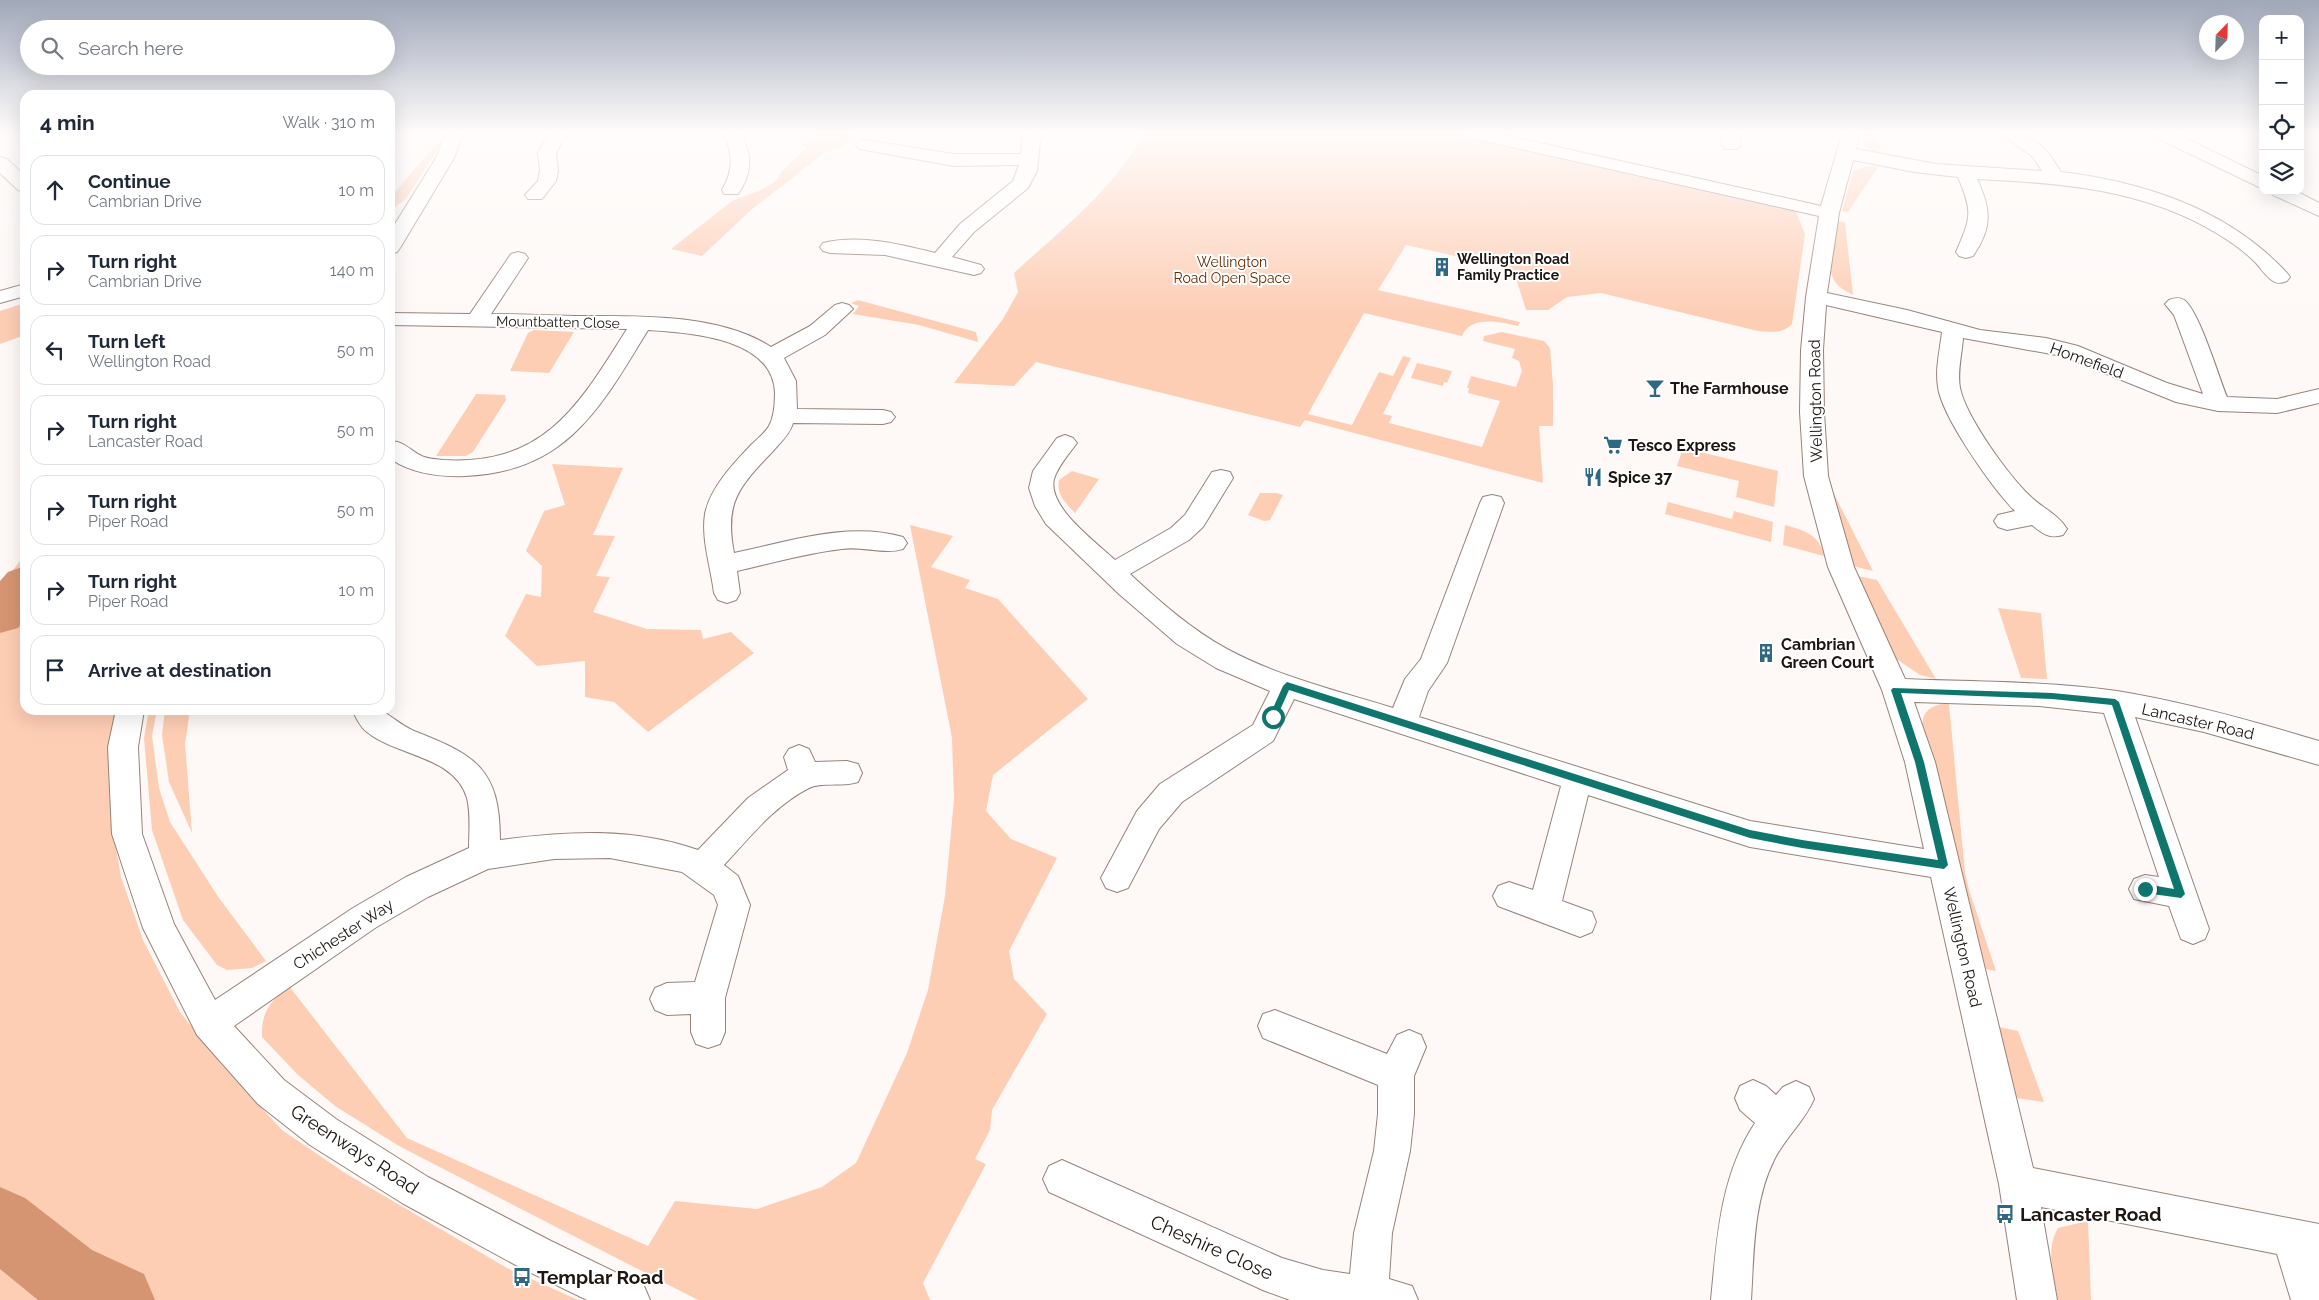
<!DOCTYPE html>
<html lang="en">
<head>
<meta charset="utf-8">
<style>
  body { margin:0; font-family:Raleway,sans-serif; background:#f2f2f3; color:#1f2937 }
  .controls { position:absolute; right:15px; top:15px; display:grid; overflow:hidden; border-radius:10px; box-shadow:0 5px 20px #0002 }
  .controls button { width:45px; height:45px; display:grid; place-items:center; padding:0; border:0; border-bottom:1px solid #e0e1e3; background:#fff; color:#1f2937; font:25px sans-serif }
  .compass { position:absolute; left:2199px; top:15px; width:45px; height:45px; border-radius:50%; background:#fff; box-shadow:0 5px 20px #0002; rotate:23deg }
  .stop { position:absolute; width:15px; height:15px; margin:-11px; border:4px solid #0f766e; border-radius:50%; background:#fff }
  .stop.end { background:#0f766e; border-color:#fff; box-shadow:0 1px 5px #0008 }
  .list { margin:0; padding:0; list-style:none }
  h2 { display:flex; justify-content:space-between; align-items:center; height:65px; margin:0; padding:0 20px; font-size:21px }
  h2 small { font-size:16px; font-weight:400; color:#747a83 }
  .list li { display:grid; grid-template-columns:32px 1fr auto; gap:15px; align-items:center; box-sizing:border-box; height:70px; margin:0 10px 10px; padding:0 10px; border:1px solid #e0e1e3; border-radius:15px }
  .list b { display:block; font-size:19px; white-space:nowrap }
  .list p { margin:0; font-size:16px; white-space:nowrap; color:#747a83 }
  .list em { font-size:16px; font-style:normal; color:#747a83 }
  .icon { flex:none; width:28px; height:28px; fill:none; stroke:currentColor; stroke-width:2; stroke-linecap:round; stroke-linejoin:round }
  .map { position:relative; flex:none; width:2319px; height:1300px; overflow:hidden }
  .search { position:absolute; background:#fff; box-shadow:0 5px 20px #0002; left:20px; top:20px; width:375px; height:55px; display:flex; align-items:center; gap:12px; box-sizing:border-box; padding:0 18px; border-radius:28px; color:#747a83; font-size:19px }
  .panel { position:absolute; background:#fff; box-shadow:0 5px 20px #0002; left:20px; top:90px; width:375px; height:625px; border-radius:15px }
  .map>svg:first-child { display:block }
</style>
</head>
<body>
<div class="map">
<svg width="2319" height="1300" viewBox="0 0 2319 1300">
  <rect width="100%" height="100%" fill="#fef9f7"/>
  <path fill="#fdcdb4" d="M 818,134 L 851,134 L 849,141 L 840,149 L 824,153 L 751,210 L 702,256 L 671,249 L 732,201 L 763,189 L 776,181 L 782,171 L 806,148 L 801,145 Z
    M 1144,134 L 1459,134 L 1795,209 L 1805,234 L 1792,324 C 1783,334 1771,332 1758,331 L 1601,293 L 1567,297 L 1548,310 L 1526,310 L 1513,269 L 1406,245 L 1378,290 L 1520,322 L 1518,326 C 1500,322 1471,315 1462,336 L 1364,313 L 1308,414 L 1352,425 L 1379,372 L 1393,376 L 1403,356 L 1411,358 L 1383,414 L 1392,416 L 1389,423 L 1482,447 L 1500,401 L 1468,393 L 1469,388 L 1467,388 L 1471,376 L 1516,387 L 1522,371 L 1519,361 L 1512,358 L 1515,349 L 1483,341 L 1484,336 L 1502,332 L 1544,341 L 1550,348 L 1553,385 L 1553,426 L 1539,426 L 1543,483 L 1305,420 L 1300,427 L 1036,362 L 1014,386 L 954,383 L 1003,319 L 1018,292 L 1014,273 C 1061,230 1113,190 1144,134 Z
    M 1863,134 L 1877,134 L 1882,155 C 1870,153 1861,147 1863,134 Z
    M 437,143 L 442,143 L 405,200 L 390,210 L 390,198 Z
    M 1867,166 L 1878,167 L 1848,212 L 1842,211 L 1853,171 Z
    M 1838,221 L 1845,222 L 1853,295 C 1842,289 1834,285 1831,272 Z
    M 858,300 L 976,332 L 978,342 L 919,325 L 853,314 L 859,306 L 851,303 Z
    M 25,303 L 25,335 L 0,344 L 0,311 Z
    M 534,330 L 574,332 L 549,373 L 510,371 L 528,333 Z
    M 1417,363 L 1452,371 L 1447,383 L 1444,382 L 1443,386 L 1411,378 Z
    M 476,394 L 505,395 L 506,400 L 473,452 L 466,456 L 436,456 Z
    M 1685,441 L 1696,451 L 1778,471 L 1774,507 L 1736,497 L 1739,481 L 1677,466 Z
    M 552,464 L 623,468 L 593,535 L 615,536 L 596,576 L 610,577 L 593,612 L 647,629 L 701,630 L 703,639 L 731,632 L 754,653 L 648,732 L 614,702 L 585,697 L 585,661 L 537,666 L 505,636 L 526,594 L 541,597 L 542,566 L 526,551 L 544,511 L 565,505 Z
    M 1072,471 L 1099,479 L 1075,513 C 1066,503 1056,495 1059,480 Z
    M 1828,482 L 1873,571 L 1853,566 Z
    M 1260,493 L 1277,493 L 1283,495 L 1270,520 L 1264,521 L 1248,515 Z
    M 1668,502 L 1732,519 L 1734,511 L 1773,522 L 1771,542 L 1665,514 Z
    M 910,525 L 953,536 L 931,567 L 970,580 L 965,588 L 998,599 L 1088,699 L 993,775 L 986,811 L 1011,839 L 1057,858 L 1009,951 L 1014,979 L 1047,1014 L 992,1110 L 990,1130 L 975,1159 L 986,1164 L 923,1283 L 930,1300 L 698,1300 L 399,1146 L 335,1106 L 297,1074 L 262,1037 C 261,1012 270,1002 289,986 L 407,1138 L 648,1246 L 675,1201 L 757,1209 L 822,1187 L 856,1163 L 907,1053 L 928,990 L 945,896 L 954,800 L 952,738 Z
    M 1785,525 C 1804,530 1820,535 1824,556 L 1783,545 Z
    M 25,555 L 25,710 L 116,710 L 110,750 L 110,813 L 121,877 L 143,940 L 180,1012 L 222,1065 L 282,1130 L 345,1173 L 507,1268 L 578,1300 L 0,1300 L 0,586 Z
    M 1858,576 L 1877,580 L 1936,679 L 1920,675 L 1895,658 Z
    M 1998,608 L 2041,613 L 2047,679 L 2021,678 Z
    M 1944,703 L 1949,704 L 1965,873 L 1969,890 L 1996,971 L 1986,969 L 1923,730 C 1920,713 1929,707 1944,703 Z
    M 149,710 L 157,710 L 152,736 L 159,788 L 170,822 L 219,898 L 266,961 L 252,968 L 227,970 L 217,965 L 183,920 L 152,830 L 144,738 Z
    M 165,710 L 190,710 L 185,744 L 192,833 L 169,782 L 162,735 Z
    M 1999,1027 L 2018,1031 L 2044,1102 L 2016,1098 Z
    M 2088,1221 L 2091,1300 L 2058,1300 C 2054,1276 2045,1250 2058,1228 Z"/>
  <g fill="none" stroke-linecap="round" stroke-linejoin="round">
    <path fill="#d59572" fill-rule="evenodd" d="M 25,566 L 25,619 L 18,628 L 0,633 L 0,581 L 8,572 Z
      M 0,1187 L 25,1198 L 92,1250 L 144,1274 L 155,1300 L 38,1300 L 0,1269 Z"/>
    <g stroke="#978378" stroke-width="2">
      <path id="minor" d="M 445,134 L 463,134 L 454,158 L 400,248 L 397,252 L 390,254 L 390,232 L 436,158 Z
        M 548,134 L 566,134 L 556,153 L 558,171 L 556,181 L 542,199 L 528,199 L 525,195 L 538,181 L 540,171 L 538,153 Z
        M 723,134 L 741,134 C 753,156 752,174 738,194 L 724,194 L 722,190 C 733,171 734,154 723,134 Z
        M 1026,134 L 1044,134 L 1040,141 L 1037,171 L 1028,188 L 974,232 L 952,257 L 981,265 L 984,269 L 981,273 L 974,275 L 885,255 L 830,253 L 823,251 L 820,247 L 823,243 C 858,234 900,244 935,253 L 960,224 L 1013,181 L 1019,165 L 954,166 L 865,150 L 859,149 L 856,145 L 859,141 L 865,140 L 954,154 L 1021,154 L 1022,141 Z
        M 1467,134 L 1500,134 L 1821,206 L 1842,134 L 1860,134 L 1856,149 L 1936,164 L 2042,171 L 2033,157 L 2001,134 C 2035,133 2044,145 2061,172 C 2145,182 2229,210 2287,273 L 2290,277 L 2287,281 C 2282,283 2277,284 2273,281 C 2266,277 2260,267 2255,262 C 2244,251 2231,242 2218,234 C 2144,189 2061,183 1977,179 C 1991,209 1993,227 1973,256 L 1966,258 L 1959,256 L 1956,252 C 1971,218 1973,212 1958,177 L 1914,172 L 1853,160 L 1839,213 L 1827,293 L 1907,310 L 1980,330 L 2046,338 L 2078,346 L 2167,383 L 2203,394 L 2174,315 L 2165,304 L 2169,300 C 2174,298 2179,297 2184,300 C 2199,310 2219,378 2227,397 L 2277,399 L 2319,389 L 2319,403 L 2277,413 L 2218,411 L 2176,402 L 2062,356 L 1963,338 C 1962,354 1957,372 1960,388 C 1966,417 2008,475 2030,496 C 2041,507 2059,515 2067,529 L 2063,535 C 2049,539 2043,534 2032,525 L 2007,530 L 1998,527 L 1994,521 L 1998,515 L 2015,511 C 1993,489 1942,417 1938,387 C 1935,369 1940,350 1942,332 L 1826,305 L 1823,350 L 1824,412 L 1828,476 L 1854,567 L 1905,679 C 1976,682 2047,681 2117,691 C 2185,702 2253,721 2319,741 L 2319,765 L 2204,732 L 2135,717 L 2209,929 L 2205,939 L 2193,944 L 2181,939 L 2169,906 L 2134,899 L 2129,889 L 2134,879 L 2145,875 L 2159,877 L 2104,713 L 2039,706 L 1914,702 L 1935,762 L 2033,1168 L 2319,1224 L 2319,1300 L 2291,1300 L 2277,1254 L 2041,1207 L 2057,1300 L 2017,1300 L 1999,1184 L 1931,877 L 1750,847 L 1588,795 L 1562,901 L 1592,912 L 1596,922 L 1592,932 L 1580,937 L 1498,906 L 1493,896 L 1498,886 L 1509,882 L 1533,890 L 1561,786 L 1294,699 L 1273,741 L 1182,802 L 1159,829 L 1128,888 L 1117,892 L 1106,888 L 1101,878 L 1137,811 L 1160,784 L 1253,725 L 1270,691 L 1216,668 L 1177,644 L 1119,594 L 1046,524 L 1035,506 L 1029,488 L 1033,471 L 1057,438 L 1065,435 L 1073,438 L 1077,443 C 1069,454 1058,466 1054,479 C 1047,507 1096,542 1115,560 L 1171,528 L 1185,515 L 1212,472 L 1221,470 L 1230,472 L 1233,478 L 1203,527 L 1189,540 L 1130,574 C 1160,602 1192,630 1227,649 C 1279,677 1338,691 1393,708 L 1405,679 L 1421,659 L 1480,503 L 1483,497 L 1492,495 L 1501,497 L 1504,503 L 1447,663 L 1428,691 L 1419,717 L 1750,821 L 1924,849 L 1905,762 L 1882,690 L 1828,567 L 1804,476 L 1800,412 L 1801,350 L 1806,297 L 1819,216 L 1476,139 L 1470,138 Z
        M 1722,134 L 1740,134 L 1740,145 L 1737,149 L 1725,149 L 1722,145 Z
        M 2154,134 L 2177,134 L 2263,176 L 2263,189 L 2157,138 Z
        M 0,157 L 7,159 L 25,176 L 25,192 L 18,190 L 0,173 Z
        M 2271,191 L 2296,191 L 2319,203 L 2319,216 L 2273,195 Z
        M 518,252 L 525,254 L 528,258 L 491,314 C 519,314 547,315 575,316 C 636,316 719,313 771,347 L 810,326 L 835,305 L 842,303 L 849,305 L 853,309 L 825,335 L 784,358 L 796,381 L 797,409 L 883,410 L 891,412 L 895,417 L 891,422 L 883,424 L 793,423 C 790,434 780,443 773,451 C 739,487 724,502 734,553 C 788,542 848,521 903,537 L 907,543 L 903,549 C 884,555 862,546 842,549 C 807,553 772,563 737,571 L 740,593 L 736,600 L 727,603 L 718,600 L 714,593 C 711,568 701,539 705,514 C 710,488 733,464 751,445 C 757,439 765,433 769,426 C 774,417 775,403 775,393 C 773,337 689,333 648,330 C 601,407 567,472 465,476 C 440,477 414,474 392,460 L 390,458 L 390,442 C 403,439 412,453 424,457 C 430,459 437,459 443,460 C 545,466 579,405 627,329 L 390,325 L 390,313 L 470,314 L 511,254 Z
        M 25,284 L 25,296 L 0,303 L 0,291 Z
        M 116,710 L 144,710 L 138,747 L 142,834 L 174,924 L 215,1000 L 353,908 L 406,877 L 469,848 C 469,833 471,814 467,798 C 455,756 396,756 367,732 C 360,727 356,717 352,710 C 359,710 376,707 382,711 C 394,718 401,725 414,731 C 476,755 500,769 500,840 C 567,831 633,827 698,850 L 748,798 L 788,770 L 784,757 L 789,749 L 799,745 L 809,749 L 815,762 L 847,761 L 858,764 L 862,773 L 858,782 C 843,787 820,782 809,788 C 775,805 749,838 724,865 L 738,876 L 750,905 L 725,998 L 725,1032 L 720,1044 L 708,1048 L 696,1044 L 691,1032 L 691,1014 L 667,1015 L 655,1010 L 650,999 L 655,988 L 667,983 L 695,982 L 718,905 L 714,895 L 682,872 L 610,858 L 554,859 L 488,869 L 428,897 L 375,928 L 234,1026 L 284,1080 L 336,1119 L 428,1177 L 551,1241 L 644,1286 L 650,1300 L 587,1300 L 523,1269 L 402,1203 L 310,1145 L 258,1104 L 197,1035 L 143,928 L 112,834 L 108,747 Z
        M 1275,1010 L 1387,1054 L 1397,1035 L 1409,1030 L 1421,1035 L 1426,1047 L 1414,1076 L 1414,1114 L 1410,1151 L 1392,1233 L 1389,1279 L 1412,1286 L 1418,1300 L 1290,1300 L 1265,1291 L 1049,1192 L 1043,1179 L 1049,1166 L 1062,1160 L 1282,1258 L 1323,1270 L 1350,1274 L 1354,1233 L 1374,1151 L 1378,1114 L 1378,1085 L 1263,1038 L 1258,1026 L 1263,1014 Z
        M 1753,1080 L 1766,1086 L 1776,1095 L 1783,1087 L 1796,1081 L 1809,1087 L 1814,1099 C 1804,1122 1785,1138 1774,1160 C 1753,1202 1754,1254 1751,1300 L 1711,1300 C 1717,1239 1720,1176 1755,1123 L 1740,1110 L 1735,1098 L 1740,1086 Z"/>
    </g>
    <use href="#minor" fill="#fff" fill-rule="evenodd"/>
  </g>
  <linearGradient id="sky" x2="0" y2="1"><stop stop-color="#a0a8b9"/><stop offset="0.42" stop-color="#fffcfb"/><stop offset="1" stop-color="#fffcfb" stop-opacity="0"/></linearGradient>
  <rect width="2319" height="316" fill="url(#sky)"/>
  <path fill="#0f766e" d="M 1287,682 L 1750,830 L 1802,840 L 1938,860 L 1915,762 L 1891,690 L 1893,688 L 2052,693 L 2115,699 L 2119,702 L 2185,894 L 2181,898 L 2145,893 L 2140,889 L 2145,884 L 2174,889 L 2112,705 L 2052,699 L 1901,693 L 1924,762 L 1948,865 L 1944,869 L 1802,848 L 1750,838 L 1289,690 L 1276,719 L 1270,719 L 1269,717 L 1283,686 Z"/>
  <defs>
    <g id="building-bare" transform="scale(1.5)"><path d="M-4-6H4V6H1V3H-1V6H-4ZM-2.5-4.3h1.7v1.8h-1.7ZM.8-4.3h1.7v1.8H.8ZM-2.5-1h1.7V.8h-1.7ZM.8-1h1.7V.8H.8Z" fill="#2e6881" stroke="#fff" stroke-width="2.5" paint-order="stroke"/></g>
    <g id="bar-bare" transform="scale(1.5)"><path d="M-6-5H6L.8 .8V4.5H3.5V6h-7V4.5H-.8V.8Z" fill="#2e6881" stroke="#fff" stroke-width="2.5" paint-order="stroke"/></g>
    <g id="supermarket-bare" transform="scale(1.5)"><path d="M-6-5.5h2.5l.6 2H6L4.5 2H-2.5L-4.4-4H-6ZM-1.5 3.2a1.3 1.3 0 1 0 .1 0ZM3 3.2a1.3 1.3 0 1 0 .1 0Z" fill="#2e6881" stroke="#fff" stroke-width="2.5" paint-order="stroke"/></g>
    <g id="restaurant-bare" transform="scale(1.5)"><path d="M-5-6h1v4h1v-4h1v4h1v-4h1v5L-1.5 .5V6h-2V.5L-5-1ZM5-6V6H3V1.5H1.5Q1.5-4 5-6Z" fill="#2e6881" stroke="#fff" stroke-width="2.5" paint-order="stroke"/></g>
    <g id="bus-bare" transform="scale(1.5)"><path d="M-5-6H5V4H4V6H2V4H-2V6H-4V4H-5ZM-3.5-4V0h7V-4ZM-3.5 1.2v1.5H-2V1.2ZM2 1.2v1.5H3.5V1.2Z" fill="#2e6881" stroke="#fff" stroke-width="2.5" paint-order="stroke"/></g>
  </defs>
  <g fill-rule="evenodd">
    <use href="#building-bare" x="1442" y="267"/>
    <use href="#bar-bare" x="1655" y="388"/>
    <use href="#supermarket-bare" x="1613" y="445"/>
    <use href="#restaurant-bare" x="1593" y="477"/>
    <use href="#building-bare" x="1766" y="653"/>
    <use href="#bus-bare" x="2005" y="1214"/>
    <use href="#bus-bare" x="522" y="1277"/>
  </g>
  <g text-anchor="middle" stroke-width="4" stroke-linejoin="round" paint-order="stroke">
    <g font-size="14" font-weight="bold" fill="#1d1612" stroke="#fff" text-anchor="start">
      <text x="1457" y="264">Wellington Road<tspan x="1457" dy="16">Family Practice</tspan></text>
    </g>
    <g font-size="14" fill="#652b00" stroke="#fff">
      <text x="1232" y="267">Wellington<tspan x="1232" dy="16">Road Open Space</tspan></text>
    </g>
    <g font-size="14" fill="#1d1612" stroke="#fff">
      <text transform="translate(558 322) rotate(1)" y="5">Mountbatten Close</text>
    </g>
    <g font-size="16" fill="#1d1612" stroke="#fff">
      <text transform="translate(2087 360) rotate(20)" y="6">Homefield</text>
      <text transform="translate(1815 401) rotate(-91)" y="6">Wellington Road</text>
      <text transform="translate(2198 721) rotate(13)" y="6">Lancaster Road</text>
      <text transform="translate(343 934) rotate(-33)" y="6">Chichester Way</text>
      <text transform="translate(1963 947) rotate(77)" y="6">Wellington Road</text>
    </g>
    <g font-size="16" font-weight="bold" fill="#1d1612" stroke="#fff" text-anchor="start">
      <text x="1670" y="394">The Farmhouse</text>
      <text x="1628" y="451">Tesco Express</text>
      <text x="1608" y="483">Spice 37</text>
      <text x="1781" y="650">Cambrian<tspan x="1781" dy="18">Green Court</tspan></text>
    </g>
    <g font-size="19" fill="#1d1612" stroke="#fff">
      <text transform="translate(355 1149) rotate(33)" y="7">Greenways Road</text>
      <text transform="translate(1212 1247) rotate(24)" y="7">Cheshire Close</text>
    </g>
    <g font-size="19" font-weight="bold" fill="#1d1612" stroke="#fff" text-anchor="start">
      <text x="2020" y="1221">Lancaster Road</text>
      <text x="537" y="1284">Templar Road</text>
    </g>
  </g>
</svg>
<div class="controls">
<button>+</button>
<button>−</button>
<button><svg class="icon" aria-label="locate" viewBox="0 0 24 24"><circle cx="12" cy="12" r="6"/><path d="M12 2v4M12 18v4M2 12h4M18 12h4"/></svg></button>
<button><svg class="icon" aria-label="layers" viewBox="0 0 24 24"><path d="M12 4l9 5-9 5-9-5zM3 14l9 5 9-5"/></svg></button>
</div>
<svg class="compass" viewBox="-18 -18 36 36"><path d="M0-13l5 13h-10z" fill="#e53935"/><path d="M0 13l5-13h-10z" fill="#747a83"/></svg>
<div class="stop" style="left:1273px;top:717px"></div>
<div class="stop end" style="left:2145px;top:889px"></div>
<div class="search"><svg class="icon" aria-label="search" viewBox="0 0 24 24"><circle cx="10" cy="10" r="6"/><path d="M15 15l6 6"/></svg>Search here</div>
<section class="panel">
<h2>4 min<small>Walk · 310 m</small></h2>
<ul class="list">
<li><svg class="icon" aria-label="ahead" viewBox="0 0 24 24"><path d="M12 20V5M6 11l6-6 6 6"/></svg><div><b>Continue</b><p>Cambrian Drive</p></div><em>10 m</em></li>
<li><svg class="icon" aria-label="right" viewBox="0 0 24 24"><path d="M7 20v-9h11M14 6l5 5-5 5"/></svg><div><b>Turn right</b><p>Cambrian Drive</p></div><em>140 m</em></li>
<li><svg class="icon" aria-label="left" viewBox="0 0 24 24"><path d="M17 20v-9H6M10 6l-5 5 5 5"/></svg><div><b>Turn left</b><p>Wellington Road</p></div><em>50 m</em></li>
<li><svg class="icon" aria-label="right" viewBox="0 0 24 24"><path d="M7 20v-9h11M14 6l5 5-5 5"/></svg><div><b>Turn right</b><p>Lancaster Road</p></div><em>50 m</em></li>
<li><svg class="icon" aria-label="right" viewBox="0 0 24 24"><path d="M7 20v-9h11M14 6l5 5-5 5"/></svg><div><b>Turn right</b><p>Piper Road</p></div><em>50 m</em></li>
<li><svg class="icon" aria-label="right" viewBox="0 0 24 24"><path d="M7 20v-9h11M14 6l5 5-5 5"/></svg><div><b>Turn right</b><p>Piper Road</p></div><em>10 m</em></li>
<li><svg class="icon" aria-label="arrive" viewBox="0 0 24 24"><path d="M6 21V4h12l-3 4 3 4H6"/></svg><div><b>Arrive at destination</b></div></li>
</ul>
</section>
</div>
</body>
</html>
